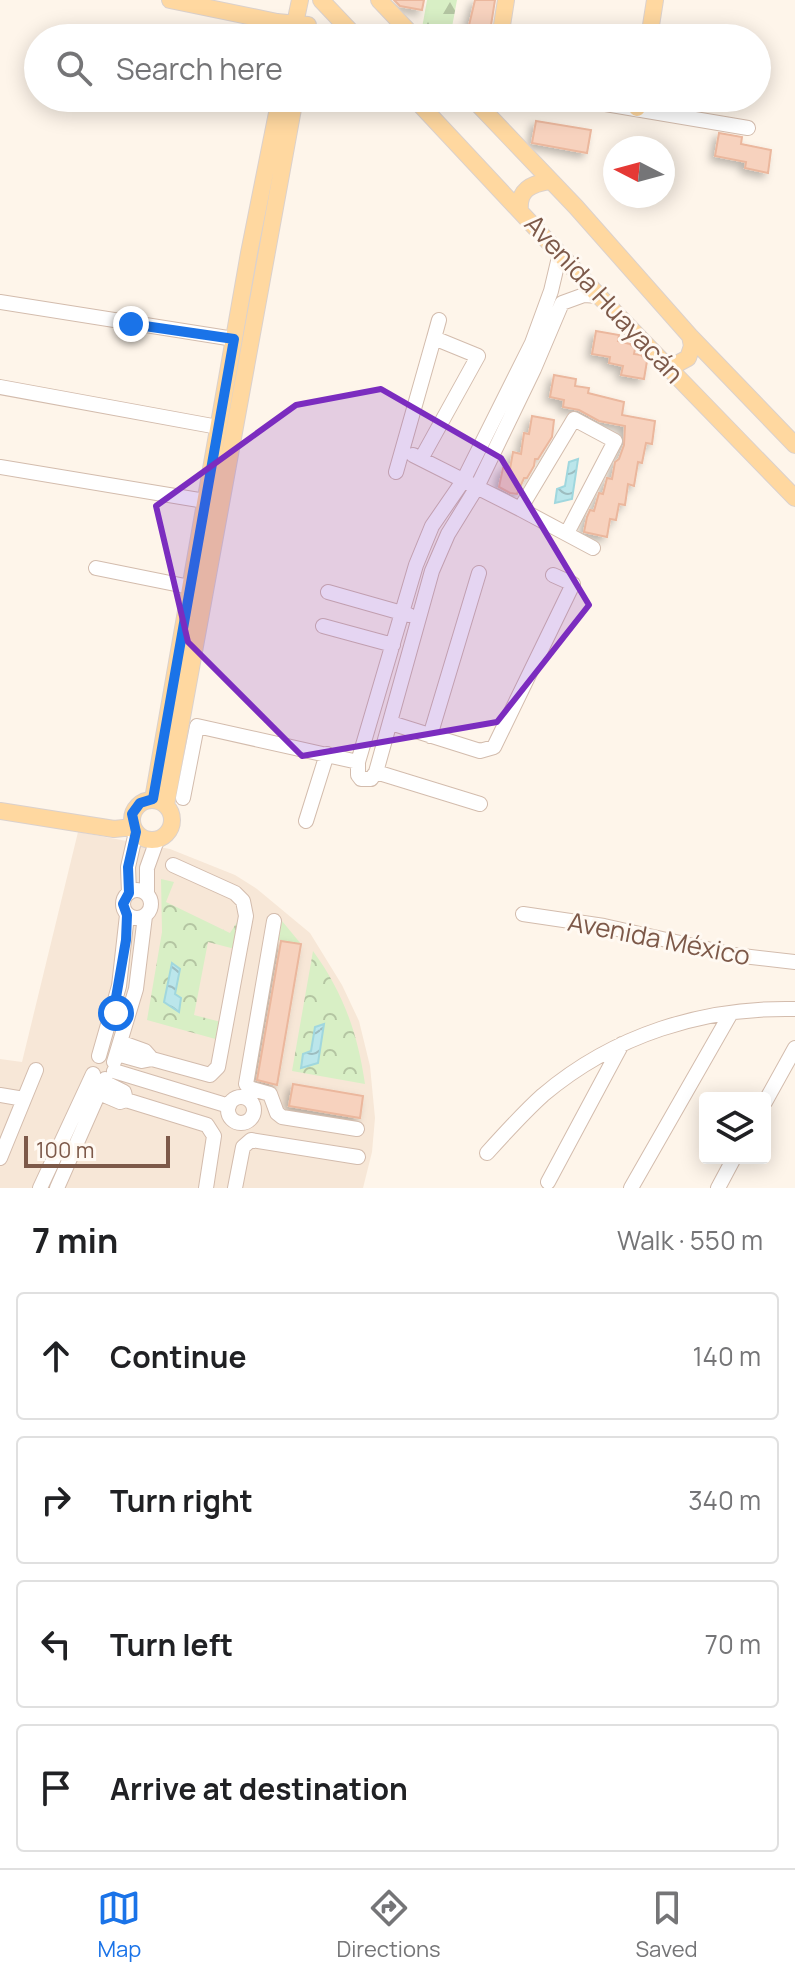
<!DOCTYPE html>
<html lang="en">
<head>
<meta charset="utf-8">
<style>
  body { margin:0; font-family:Manrope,sans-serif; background:#f2f2f2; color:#202124 }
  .controls { position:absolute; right:24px; bottom:24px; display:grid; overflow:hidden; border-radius:8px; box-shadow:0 4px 20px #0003 }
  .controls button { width:72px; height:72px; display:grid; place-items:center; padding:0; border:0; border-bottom:2px solid #e0e0e0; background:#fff; color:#202124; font:40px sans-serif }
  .compass { position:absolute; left:603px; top:136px; width:72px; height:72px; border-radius:50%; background:#fff; box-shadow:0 4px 20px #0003; rotate:276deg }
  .scale { position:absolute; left:24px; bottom:20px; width:146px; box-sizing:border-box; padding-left:8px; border:4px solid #7d5949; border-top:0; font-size:22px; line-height:28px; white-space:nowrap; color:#7d5949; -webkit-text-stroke:6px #fff9f2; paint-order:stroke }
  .stop { position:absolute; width:24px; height:24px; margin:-18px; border:6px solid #1a73e8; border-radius:50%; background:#fff }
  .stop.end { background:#1a73e8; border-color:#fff; box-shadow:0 2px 8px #0008 }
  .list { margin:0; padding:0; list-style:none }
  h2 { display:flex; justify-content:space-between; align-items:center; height:104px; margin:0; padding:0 32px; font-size:34px }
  h2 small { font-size:26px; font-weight:400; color:#757577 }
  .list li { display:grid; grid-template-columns:52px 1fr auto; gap:24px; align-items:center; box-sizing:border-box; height:128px; margin:0 16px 16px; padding:0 16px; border:2px solid #e0e0e0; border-radius:8px }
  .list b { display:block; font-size:30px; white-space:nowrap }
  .list em { font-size:26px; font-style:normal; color:#757577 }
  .icon { flex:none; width:44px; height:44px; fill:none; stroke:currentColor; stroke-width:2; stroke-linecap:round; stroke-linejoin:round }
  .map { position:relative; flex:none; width:795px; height:1188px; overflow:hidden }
  .search { position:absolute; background:#fff; box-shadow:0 4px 20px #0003; left:24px; right:24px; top:24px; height:88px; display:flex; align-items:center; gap:20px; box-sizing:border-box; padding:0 28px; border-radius:44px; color:#757577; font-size:30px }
  .sheet { height:680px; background:#fff }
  nav { display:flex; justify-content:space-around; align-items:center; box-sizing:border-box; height:112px; border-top:2px solid #e0e0e0; background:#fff; font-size:22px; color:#757577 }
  nav a { display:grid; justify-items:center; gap:4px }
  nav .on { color:#1a73e8 }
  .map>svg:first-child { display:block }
</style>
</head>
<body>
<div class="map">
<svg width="795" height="1188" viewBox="0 0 795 1188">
  <defs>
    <pattern id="forest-firs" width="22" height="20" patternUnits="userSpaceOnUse" patternTransform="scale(2)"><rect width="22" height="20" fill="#d8efc5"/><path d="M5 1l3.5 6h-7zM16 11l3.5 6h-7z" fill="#b4c5a2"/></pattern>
    <pattern id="park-crowns" width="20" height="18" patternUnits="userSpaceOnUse" patternTransform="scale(2)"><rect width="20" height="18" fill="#d8efc5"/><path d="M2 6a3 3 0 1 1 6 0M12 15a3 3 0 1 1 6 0" fill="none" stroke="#b4c5a2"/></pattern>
    <pattern id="water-waves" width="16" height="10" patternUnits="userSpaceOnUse" patternTransform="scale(2)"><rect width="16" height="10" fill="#bbe6eb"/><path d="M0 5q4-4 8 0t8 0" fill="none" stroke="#9dbdc0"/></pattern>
    <filter id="shadow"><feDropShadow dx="-4.5" dy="4.5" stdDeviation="4" flood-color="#0004"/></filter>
  </defs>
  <rect width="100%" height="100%" fill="#fef5ea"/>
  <path fill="#f7e7d7" d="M 78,832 L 170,849 L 235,875 L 257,889 L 310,933 L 342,985 L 359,1021 L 370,1066 L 375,1118 L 372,1152 L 363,1188 L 0,1188 L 0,1059 L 22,1062 Z"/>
  <path fill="#d8efc5" d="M 282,921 L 301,944 L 278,940 Z"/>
  <path fill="url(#forest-firs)" d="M 427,0 L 457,0 L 450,38 L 433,38 L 422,28 Z"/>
  <path fill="url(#park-crowns)" fill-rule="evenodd" d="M 161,879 L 174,882 L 166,902 L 230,933 L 241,916 L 235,949 L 208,942 L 194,1015 L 221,1022 L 219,1040 L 147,1020 L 162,932 ZM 172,963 L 180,969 L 175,994 L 164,1002 Z
    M 313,951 C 343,992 358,1034 365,1084 L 292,1071 Z"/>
  <path fill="url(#water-waves)" stroke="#a0d7de" stroke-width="2" d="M 578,459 L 572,499 L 555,503 L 557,489 L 565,486 L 569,462 Z
    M 172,963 L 180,969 L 175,994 L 181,998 L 179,1012 L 164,1002 Z
    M 324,1024 L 318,1063 L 301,1068 L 303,1054 L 311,1051 L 315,1027 Z"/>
  <path fill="#f7d2be" stroke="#ebb79d" stroke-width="2" filter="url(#shadow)" d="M 394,0 L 424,0 L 422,10 L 400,6 Z
    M 475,0 L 495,0 L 489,38 L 466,38 Z
    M 536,121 L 591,130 L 587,153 L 532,143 Z
    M 719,133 L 742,137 L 741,144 L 771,150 L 768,173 L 745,168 L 746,162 L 715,156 Z
    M 596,331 L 619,335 L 618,341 L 630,344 L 635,349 L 634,354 L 641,355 L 647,361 L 644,379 L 621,375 L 623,366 L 609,363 L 610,357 L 592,354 Z
    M 554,375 L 576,379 L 575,386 L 589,388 L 588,393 L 624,402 L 622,415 L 655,421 L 652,444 L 646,443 L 642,463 L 638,462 L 634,486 L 628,484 L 625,505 L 619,504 L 616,520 L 610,519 L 607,537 L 584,532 L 587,517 L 590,510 L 594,511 L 599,493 L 603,494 L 607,478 L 612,479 L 615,462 L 619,459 L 624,445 L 625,426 L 599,421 L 579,410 L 563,407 L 564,400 L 550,397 Z
    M 532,416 L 554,420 L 552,437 L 538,459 L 535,459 L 534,466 L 527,478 L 524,478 L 517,494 L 510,493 L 499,487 L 503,468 L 510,469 L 513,452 L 521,454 L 524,433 L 529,434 Z
    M 281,941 L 301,944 L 277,1085 L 257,1080 Z
    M 293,1084 L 363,1096 L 360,1118 L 289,1106 Z"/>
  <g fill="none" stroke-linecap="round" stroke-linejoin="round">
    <g stroke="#d3bcad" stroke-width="16">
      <path id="minor" d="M 570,98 L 748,128
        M 560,253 L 551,291 L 532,343 L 463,481 L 432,526 L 416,565 L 358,762 L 358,775 L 361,779 L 371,779 L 376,772 L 432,571 L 448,534 L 477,487 L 534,369 L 562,303 L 584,295 L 599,296
        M 0,302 L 234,339
        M 434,338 L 439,320
        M 0,387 L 218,427
        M 413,455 L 520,509
        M 0,467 L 205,501
        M 396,472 L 434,338 L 478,356 L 421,459
        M 567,533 L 615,441 L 574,419 L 520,509 L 593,548
        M 96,568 L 190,587
        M 328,592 L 409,615
        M 323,626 L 393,645
        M 391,723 L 480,751 L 494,747 L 573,584 L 553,575
        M 430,736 L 479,573
        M 376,772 L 480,804
        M 183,798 L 197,726 L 358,762
        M 306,821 L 327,754
        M123 904a14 14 0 1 1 28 0a14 14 0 1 1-28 0Z
        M 129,893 L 128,867 L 136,832
        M 147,894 L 147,868 L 157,840
        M 523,914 L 604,926 L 734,955 L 795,962
        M 274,921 L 246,1084 L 249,1088 L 270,1094 L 277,1113 L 282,1117 L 357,1129
        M 120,1042 L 145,1051 L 152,1059
        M 117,1054 L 142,1061 L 152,1059 L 210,1075 L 218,1067 L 246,916 L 243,901 L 235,893 L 173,865
        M 99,1056 L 119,986 L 127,915
        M 114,1062 L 136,989 L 145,916
        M 114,1071 L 229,1106
        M 104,1082 L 124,1092 L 126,1100
        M 99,1093 L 120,1102 L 126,1100 L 207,1125 L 214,1136 L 206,1188
        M 0,1095 L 24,1099
        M228 1110a13 13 0 1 1 26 0a13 13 0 1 1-26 0Z
        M 765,1102 L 795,1048
        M 487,1153 C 505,1133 523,1113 543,1095 C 614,1035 703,1007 795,1009
        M 0,1158 L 36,1070
        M 548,1182 L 622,1044
        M 40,1188 L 93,1074
        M 57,1188 L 105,1079
        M 235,1188 L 243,1147 L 251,1140 L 358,1157
        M 631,1188 L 731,1013
        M 718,1188 L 734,1158"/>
    </g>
    <g stroke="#dbd1cc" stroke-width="18">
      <path id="major" d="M 170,0 L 277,22 L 308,25
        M 321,0 L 357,38
        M 379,0 L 415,38
        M 292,38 L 300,0
        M 500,38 L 506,0
        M 649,38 L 655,0
        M 414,98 L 599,296 L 795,498
        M 472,98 L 576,207 L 690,336 L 795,445
        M 637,108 L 638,98
        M 520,210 C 518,190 531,184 549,181
        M 664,362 L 673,366 L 688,358 L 692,346 L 690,336
        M 153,799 L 249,253 L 280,98
        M132 820a20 20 0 1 1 40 0a20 20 0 1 1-40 0Z
        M 166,805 L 295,98
        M 0,811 L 114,829 L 133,827"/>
    </g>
    <use href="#minor" stroke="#fff" stroke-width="14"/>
    <use href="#major" stroke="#ffd8a0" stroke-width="16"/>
  </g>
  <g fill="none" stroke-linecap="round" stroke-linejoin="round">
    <path stroke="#1a73e8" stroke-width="10" d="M 116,1013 L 114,1009 L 126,940 L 127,915 L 123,904 L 129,893 L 128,867 L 136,832 L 132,814 L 140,803 L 153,799 L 234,339 L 131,324"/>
  </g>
  <path fill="#7b2cbf" fill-opacity="0.2" stroke="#7b2cbf" stroke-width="6" stroke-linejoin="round" d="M 381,389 L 501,458 L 589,605 L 497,722 L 302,756 L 188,642 L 156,506 L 296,405 Z"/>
  <g text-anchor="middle" stroke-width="6" stroke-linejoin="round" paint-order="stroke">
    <g font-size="26" fill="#7d5949" stroke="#fff9f2">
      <text transform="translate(604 299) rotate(47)" y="9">Avenida Huayacán</text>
      <text transform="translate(659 939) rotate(11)" y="9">Avenida México</text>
    </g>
  </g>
</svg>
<div class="controls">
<button><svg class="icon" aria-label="layers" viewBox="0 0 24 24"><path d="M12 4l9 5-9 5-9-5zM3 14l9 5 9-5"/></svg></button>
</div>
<svg class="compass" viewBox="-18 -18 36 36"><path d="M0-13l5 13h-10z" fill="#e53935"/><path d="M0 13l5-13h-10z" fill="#757577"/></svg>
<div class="scale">100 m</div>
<div class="stop" style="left:116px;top:1013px"></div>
<div class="stop end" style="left:131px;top:324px"></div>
<div class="search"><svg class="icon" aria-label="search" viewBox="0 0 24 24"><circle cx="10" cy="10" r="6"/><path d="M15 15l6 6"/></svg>Search here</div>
</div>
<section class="sheet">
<h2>7 min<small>Walk · 550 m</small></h2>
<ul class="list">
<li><svg class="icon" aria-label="ahead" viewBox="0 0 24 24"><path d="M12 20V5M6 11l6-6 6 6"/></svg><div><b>Continue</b></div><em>140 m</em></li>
<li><svg class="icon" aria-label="right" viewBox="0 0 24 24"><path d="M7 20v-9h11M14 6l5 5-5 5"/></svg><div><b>Turn right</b></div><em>340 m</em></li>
<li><svg class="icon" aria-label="left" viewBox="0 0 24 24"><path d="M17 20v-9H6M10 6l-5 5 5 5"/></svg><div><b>Turn left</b></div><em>70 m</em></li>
<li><svg class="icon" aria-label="arrive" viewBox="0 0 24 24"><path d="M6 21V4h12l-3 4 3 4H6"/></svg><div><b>Arrive at destination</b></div></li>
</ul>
</section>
<nav>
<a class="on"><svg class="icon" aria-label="map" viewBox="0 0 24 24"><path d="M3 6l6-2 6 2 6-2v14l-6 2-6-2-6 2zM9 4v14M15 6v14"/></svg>Map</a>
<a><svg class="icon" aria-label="directions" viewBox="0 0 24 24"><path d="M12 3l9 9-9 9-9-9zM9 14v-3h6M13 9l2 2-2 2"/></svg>Directions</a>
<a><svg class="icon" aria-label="saved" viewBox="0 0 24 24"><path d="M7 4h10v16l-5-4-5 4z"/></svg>Saved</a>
</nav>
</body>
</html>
